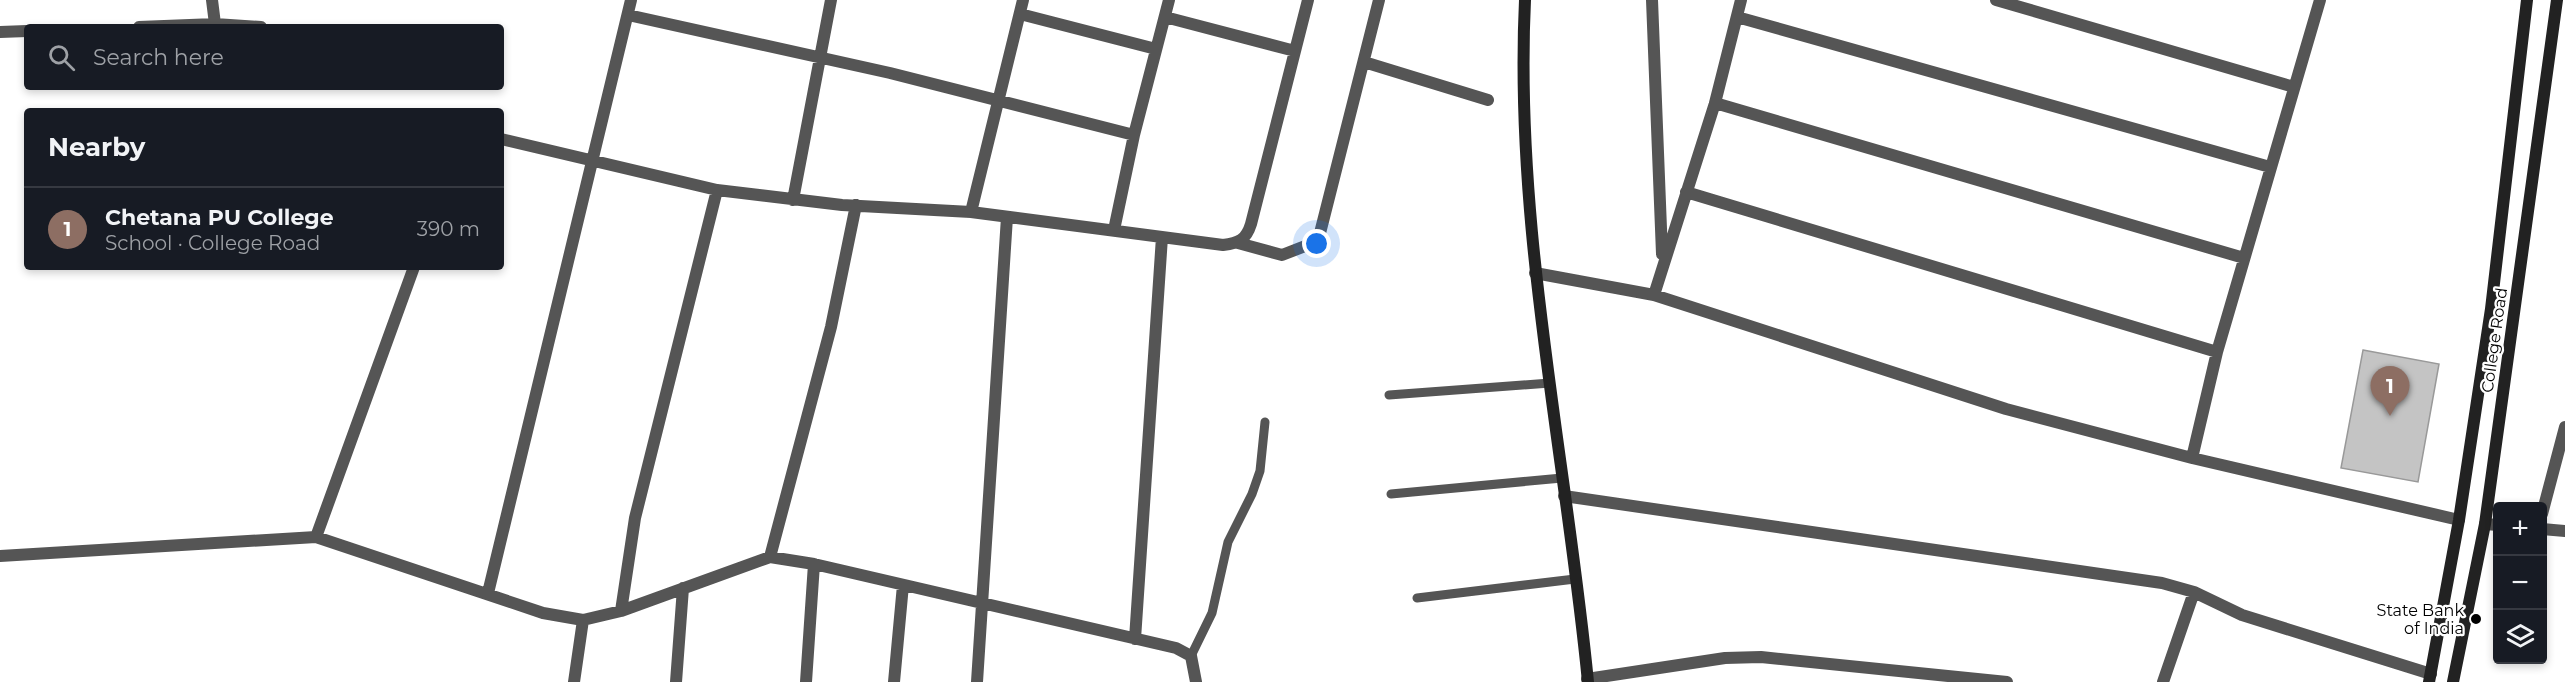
<!DOCTYPE html>
<html lang="en">
<head>
<meta charset="utf-8">
<style>
  body { margin:0; font-family:Montserrat,sans-serif; background:#242831; color:#f1f3f6 }
  .controls { position:absolute; right:18px; bottom:18px; display:grid; overflow:hidden; border-radius:6px; box-shadow:0 3px 9px #0003 }
  .controls button { width:54px; height:54px; display:grid; place-items:center; padding:0; border:0; border-bottom:2px solid #363941; background:#171b24; color:#f1f3f6; font:30px sans-serif }
  .you { position:absolute; left:1317px; top:244px; width:21px; height:21px; margin:-15px; border:4px solid #fff; border-radius:50%; background:#1a73e8; box-shadow:0 0 0 9px #1a73e833 }
  .badge { display:grid; place-items:center; width:39px; height:39px; border-radius:50%; background:#0b8043; color:#fff; font-size:20px; font-weight:700 }
  .pin { position:absolute; translate:-50% -50px; filter:drop-shadow(0 2px 3px #0008) }
  .pin::after { content:''; position:absolute; top:32px; width:21px; height:18px; background:inherit; clip-path:polygon(0 0,100% 0,50% 100%) }
  .list { margin:0; padding:0; list-style:none }
  h2 { display:flex; justify-content:space-between; align-items:center; height:78px; margin:0; padding:0 24px; font-size:26px }
  h2 small { font-size:20px; font-weight:400; color:#9ea1a6 }
  .list li { display:grid; grid-template-columns:39px 1fr auto; gap:18px; align-items:center; box-sizing:border-box; height:84px; padding:0 24px; border-top:2px solid #363941 }
  .list b { display:block; font-size:22px; white-space:nowrap }
  .list p { margin:0; font-size:20px; white-space:nowrap; color:#9ea1a6 }
  .list em { font-size:20px; font-style:normal; color:#9ea1a6 }
  .icon { flex:none; width:33px; height:33px; fill:none; stroke:currentColor; stroke-width:2; stroke-linecap:round; stroke-linejoin:round }
  .map { position:relative; flex:none; width:2565px; height:682px; overflow:hidden }
  .search { position:absolute; background:#171b24; box-shadow:0 3px 9px #0003; left:24px; top:24px; width:480px; height:66px; display:flex; align-items:center; gap:15px; box-sizing:border-box; padding:0 21px; border-radius:6px; color:#9ea1a6; font-size:22px }
  .panel { position:absolute; background:#171b24; box-shadow:0 3px 9px #0003; left:24px; top:108px; width:480px; height:162px; border-radius:6px }
  .map>svg:first-child { display:block }
</style>
</head>
<body>
<div class="map">
<svg width="2565" height="682" viewBox="0 0 2565 682">
  <rect width="100%" height="100%" fill="#fff"/>
  <path fill="#c4c4c4" stroke="#999" stroke-width="1.5" d="M 2363,350 L 2439,364 L 2418,482 L 2341,468 Z"/>
  <g fill="none" stroke-linecap="round" stroke-linejoin="round">
    <path stroke="#555" stroke-width="9" d="M 1389,395 L 1550,383
      M 1391,494 L 1562,478
      M 1417,598 L 1575,579
      M 1191,656 L 1212,613 L 1228,542 L 1252,494 L 1260,471 L 1265,422"/>
    <path stroke="#555" stroke-width="12" d="M 212,0 L 215,24
      M 1652,0 L 1662,254
      M 1996,0 L 2294,87
      M 1020,14 L 1156,49
      M 628,15 L 890,73 L 1134,135
      M 1165,17 L 1295,51
      M 1737,17 L 2270,167
      M 139,27 L 215,24 L 261,27
      M 0,32 L 27,31
      M 1364,62 L 1488,100
      M 1715,103 L 2244,258
      M 501,139 L 717,190 L 842,205 L 971,212 L 1223,245 C 1239,243 1246,240 1251,224 L 1308,0
      M 1686,192 L 2217,352
      M 793,200 L 831,0
      M 971,212 L 1023,0
      M 1114,230 L 1134,135 L 1169,0
      M 1238,243 L 1282,255 L 1318,241 L 1379,0
      M 1535,273 L 1654,295 L 2006,409 L 2192,458 L 2459,520
      M 1654,295 L 1715,103 L 1741,0
      M 2192,458 L 2217,352 L 2320,0
      M 1564,496 L 2162,583 L 2194,592 L 2242,615 L 2431,674
      M 2542,514 L 2565,427
      M 2485,524 L 2498,525
      M 2542,529 L 2565,531
      M 316,537 L 414,267
      M 0,556 L 316,537 L 543,613 L 583,620
      M 770,557 L 831,327 L 856,205
      M 488,593 L 631,0
      M 621,611 L 635,518 L 717,190
      M 1135,639 L 1162,237
      M 1587,679 L 1725,658 L 1761,657 L 2007,682
      M 574,682 L 583,620 L 621,611 L 770,557 L 814,564 L 1176,648 L 1191,656 L 1196,682
      M 676,682 L 683,588
      M 806,682 L 814,564
      M 894,682 L 903,585
      M 977,682 L 1007,217
      M 2163,682 L 2194,592"/>
    <path stroke="#222" stroke-width="12" d="M 1525,0 C 1514,229 1566,455 1588,682
      M 2429,682 L 2459,520 L 2491,309 L 2527,0
      M 2453,682 L 2485,524 L 2557,0"/>
  </g>
  <circle fill="#000" stroke="#fff" stroke-width="2" cx="2476" cy="619" r="6"/>
  <g text-anchor="middle" stroke-width="4.5" stroke-linejoin="round" paint-order="stroke">
    <g font-size="16" fill="#000" stroke="#fff">
      <text transform="translate(2494 340) rotate(-82)" y="6">College Road</text>
    </g>
    <g font-size="16" fill="#000" stroke="#fff" text-anchor="end">
      <text x="2464" y="616">State Bank<tspan x="2464" dy="18">of India</tspan></text>
    </g>
  </g>
</svg>
<div class="controls">
<button>+</button>
<button>−</button>
<button><svg class="icon" aria-label="layers" viewBox="0 0 24 24"><path d="M12 4l9 5-9 5-9-5zM3 14l9 5 9-5"/></svg></button>
</div>
<div class="you"></div>
<div class="pin badge" style="left:2390px;top:416px;background:#8d6e63">1</div>
<div class="search"><svg class="icon" aria-label="search" viewBox="0 0 24 24"><circle cx="10" cy="10" r="6"/><path d="M15 15l6 6"/></svg>Search here</div>
<section class="panel">
<h2>Nearby<small></small></h2>
<ul class="list">
<li><span class="badge" style="background:#8d6e63">1</span><div><b>Chetana PU College</b><p>School · College Road</p></div><em>390 m</em></li>
</ul>
</section>
</div>
</body>
</html>
